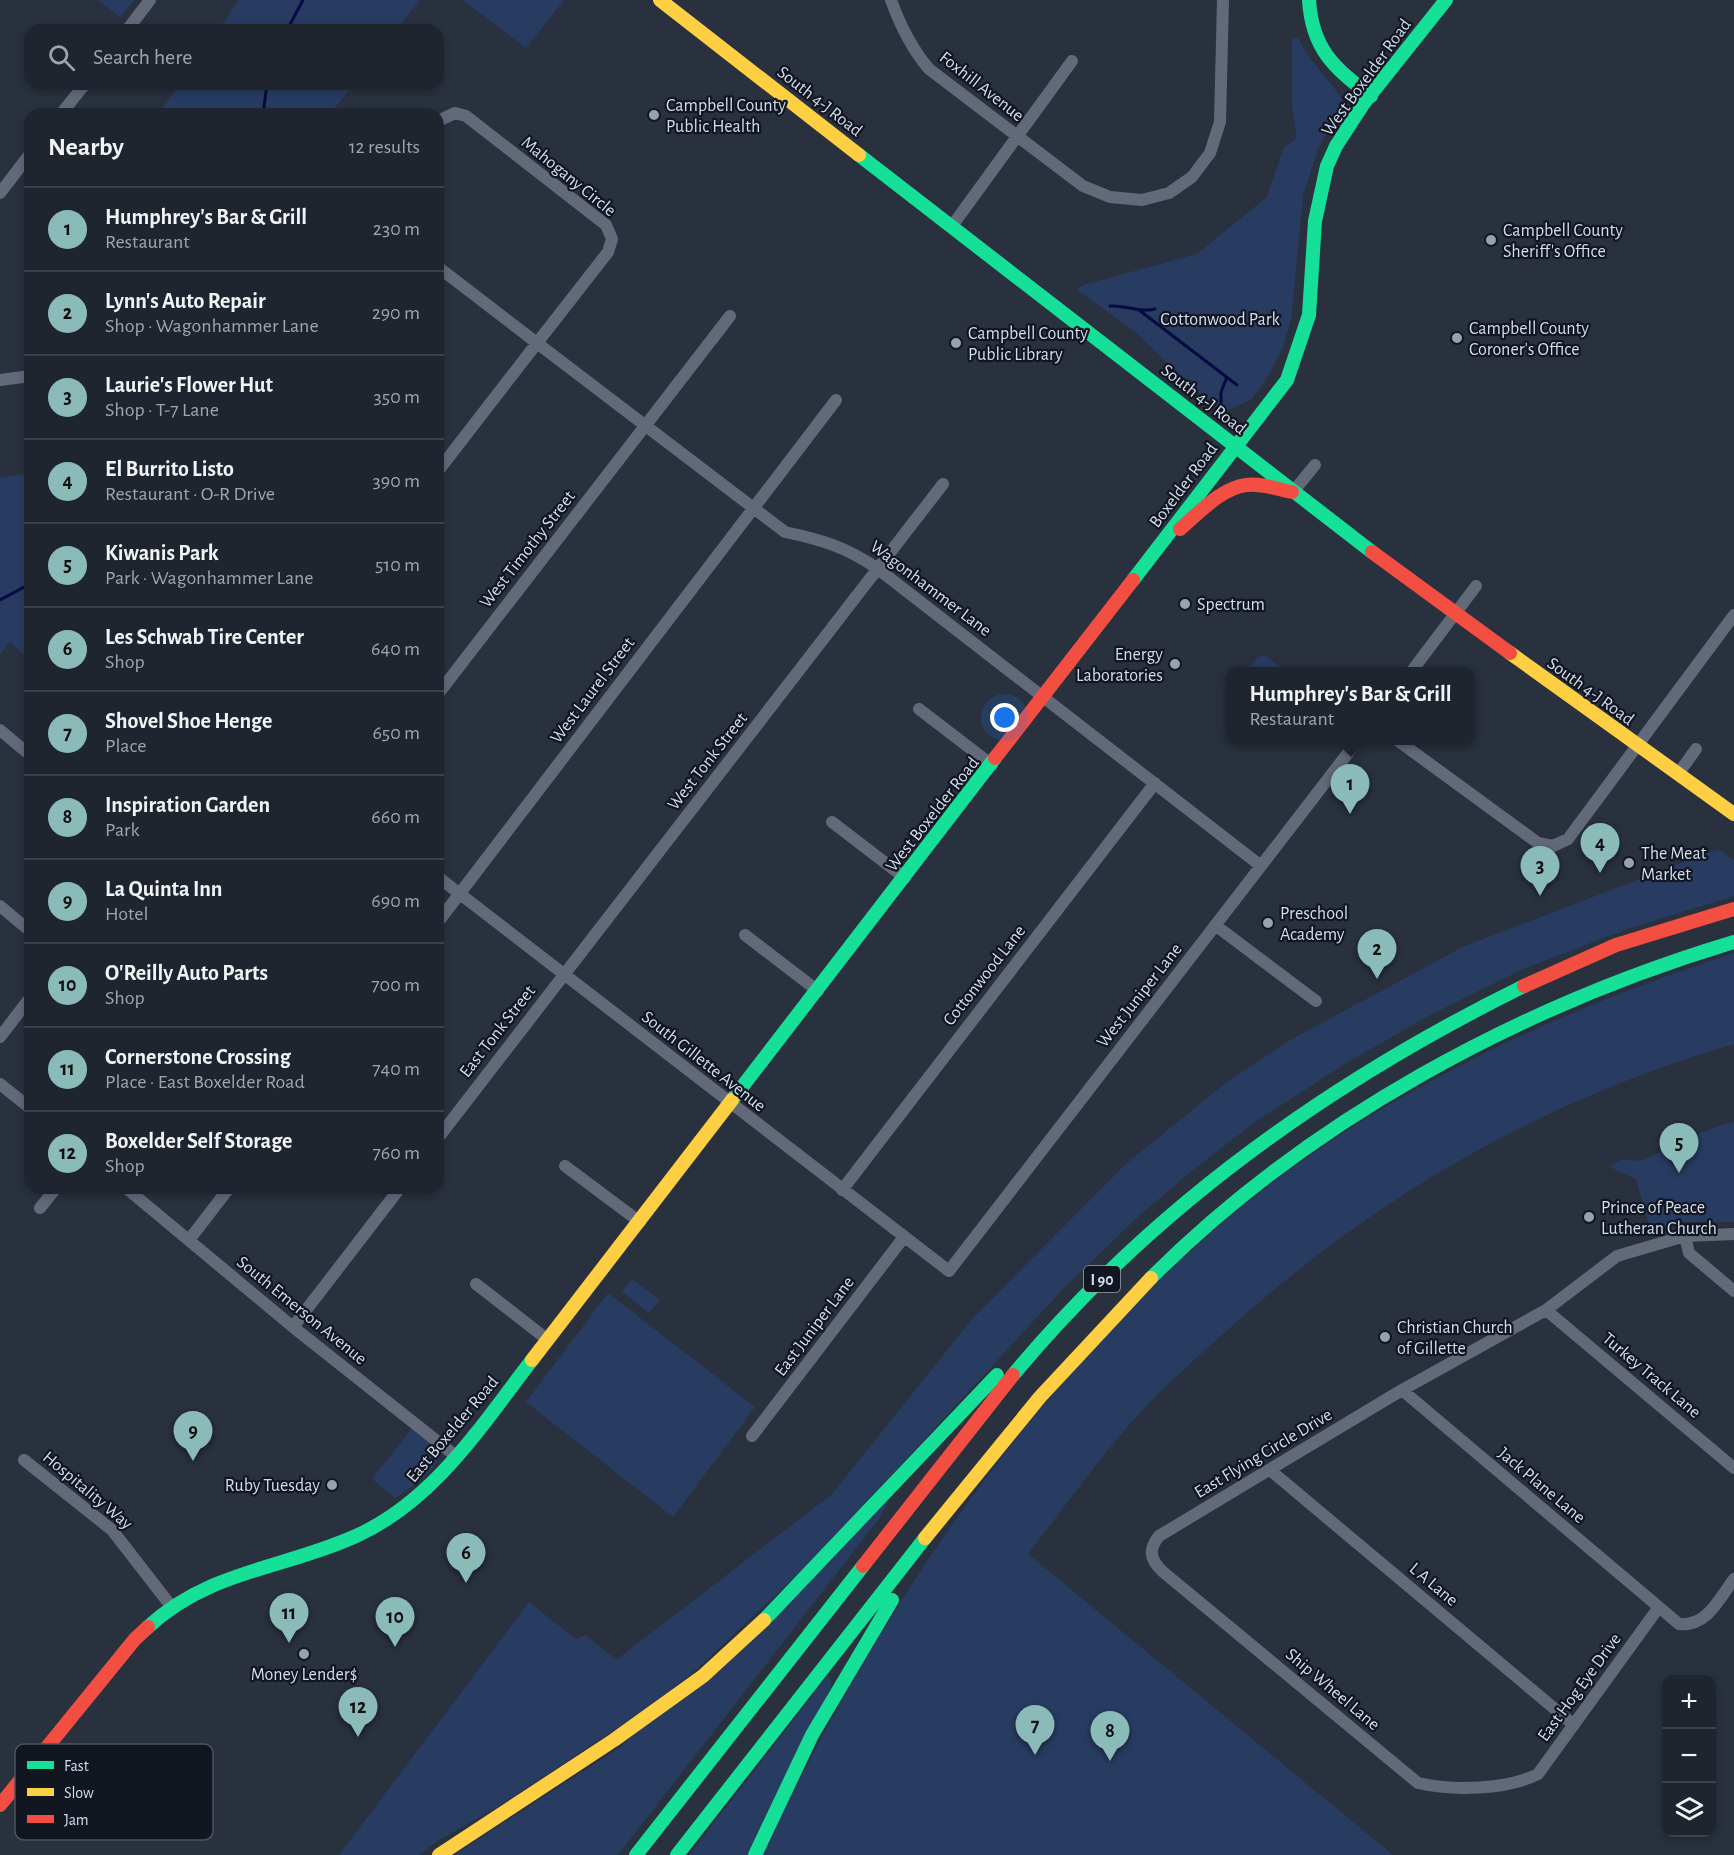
<!DOCTYPE html>
<html lang="en">
<head>
<meta charset="utf-8">
<style>
  body { margin:0; font-family:"Alegreya Sans",sans-serif; background:#272d36; color:#f1f3f6 }
  .controls { position:absolute; right:18px; bottom:18px; display:grid; overflow:hidden; border-radius:12px; box-shadow:0 3px 9px #0003 }
  .controls button { width:54px; height:54px; display:grid; place-items:center; padding:0; border:0; border-bottom:2px solid #3c424a; background:#1f252e; color:#f1f3f6; font:30px sans-serif }
  .you { position:absolute; left:1005px; top:718px; width:21px; height:21px; margin:-15px; border:4px solid #fff; border-radius:50%; background:#1a73e8; box-shadow:0 0 0 9px #1a73e833 }
  .badge { display:grid; place-items:center; width:39px; height:39px; border-radius:50%; background:#8bbbb9; color:#111; font-size:20px; font-weight:700 }
  .pin { position:absolute; translate:-50% -50px; filter:drop-shadow(0 2px 3px #0008) }
  .pin::after { content:''; position:absolute; top:32px; width:21px; height:18px; background:inherit; clip-path:polygon(0 0,100% 0,50% 100%) }
  .popup { position:absolute; left:1226px; top:667px; width:249px; height:78px; box-sizing:border-box; display:grid; place-content:center; border-radius:12px; background:#1f252e; filter:drop-shadow(0 2px 4px #0005); font-size:20px; white-space:nowrap; color:#a1a5aa }
  .popup b { font-size:22px; color:#f1f3f6 }
  .popup::after { content:''; position:absolute; left:50%; top:100%; margin-left:-12px; border:12px solid transparent; border-top-color:#1f252e }
  .list { margin:0; padding:0; list-style:none }
  h2 { display:flex; justify-content:space-between; align-items:center; height:78px; margin:0; padding:0 24px; font-size:26px }
  h2 small { font-size:20px; font-weight:400; color:#a1a5aa }
  .list li { display:grid; grid-template-columns:39px 1fr auto; gap:18px; align-items:center; box-sizing:border-box; height:84px; padding:0 24px; border-top:2px solid #3c424a }
  .list b { display:block; font-size:22px; white-space:nowrap }
  .list p { margin:0; font-size:20px; white-space:nowrap; color:#a1a5aa }
  .list em { font-size:20px; font-style:normal; color:#a1a5aa }
  .icon { flex:none; width:33px; height:33px; fill:none; stroke:currentColor; stroke-width:2; stroke-linecap:round; stroke-linejoin:round }
  .map { position:relative; flex:none; width:1734px; height:1855px; overflow:hidden }
  .search { position:absolute; background:#1f252e; box-shadow:0 3px 9px #0003; left:24px; top:24px; width:420px; height:66px; display:flex; align-items:center; gap:15px; box-sizing:border-box; padding:0 21px; border-radius:18px; color:#a1a5aa; font-size:22px }
  .panel { position:absolute; background:#1f252e; box-shadow:0 3px 9px #0003; left:24px; top:108px; width:420px; height:1086px; border-radius:18px }
  .map>svg:first-child { display:block }
</style>
</head>
<body>
<div class="map">
<svg width="1734" height="1855" viewBox="0 0 1734 1855">
  <rect width="100%" height="100%" fill="#29313e"/>
  <path fill="#283c62" d="M 98,0 L 134,0 L 120,17 Z
    M 239,0 L 420,0 L 396,30 L 218,30 Z
    M 463,0 L 564,0 L 526,48 Z
    M 1292,37 L 1299,39 C 1310,65 1332,79 1344,104 L 1318,149 L 1303,195 L 1291,320 L 1283,347 L 1268,376 L 1251,400 L 1225,411 L 1197,391 L 1133,330 L 1077,290 L 1083,285 L 1197,254 L 1267,197 L 1284,147 L 1297,138 L 1292,105 Z
    M 180,84 L 354,84 L 330,114 L 162,114 L 160,112 Z
    M 30,473 L 30,661 L 10,642 L 0,654 L 0,478 Z
    M 1265,655 L 1285,671 L 1245,671 L 1259,657 Z
    M 1718,849 L 1734,860 L 1734,896 L 1627,929 L 1521,970 L 1430,1015 L 1348,1062 L 1258,1120 L 1194,1169 L 1139,1216 L 1065,1287 L 814,1559 L 697,1669 L 650,1707 L 499,1806 L 436,1842 L 419,1855 L 339,1855 L 529,1602 L 576,1639 L 586,1635 L 616,1660 L 832,1494 L 972,1319 L 1127,1163 L 1227,1082 L 1292,1039 L 1465,946 Z
    M 1734,953 L 1734,1044 C 1539,1101 1373,1198 1223,1334 C 1186,1367 1148,1401 1117,1439 C 1086,1476 1058,1516 1028,1554 L 1393,1855 L 763,1855 C 871,1621 1024,1394 1220,1225 C 1368,1098 1550,1013 1734,953 Z
    M 1734,1122 L 1734,1222 L 1682,1222 L 1651,1232 L 1636,1179 L 1610,1167 L 1623,1159 L 1640,1161 L 1715,1127 Z
    M 632,1279 L 660,1300 L 649,1313 L 622,1292 Z
    M 608,1293 L 755,1407 L 673,1517 L 526,1402 Z
    M 413,1427 L 442,1450 C 438,1470 411,1488 395,1498 L 372,1479 Z
    M 889,1499 L 881,1516 L 618,1855 L 454,1855 L 619,1748 Z
    M 828,1675 L 832,1685 L 748,1855 L 689,1855 Z"/>
  <g fill="none" stroke-linecap="round" stroke-linejoin="round">
    <path stroke="#040b43" stroke-width="3" d="M 287,30 L 303,0
      M 263,114 L 267,84
      M 1110,306 C 1126,305 1139,313 1155,309
      M 1139,310 L 1237,385
      M 1221,402 L 1221,392 L 1227,377
      M 0,600 L 30,584"/>
    <path stroke="#626a7a" stroke-width="12" d="M 891,0 C 900,25 911,48 929,69 L 1083,186 L 1110,197 L 1142,200 L 1169,193 L 1192,177 L 1210,153 L 1220,122 L 1223,0
      M 127,30 L 150,0
      M 61,114 L 85,84
      M 438,121 L 455,113 L 466,116 L 606,225 L 612,239 L 608,252 L 537,343 L 438,267
      M 0,193 L 30,154
      M 952,226 L 1072,61
      M 0,380 L 30,376
      M 438,471 L 537,343 L 785,532 C 823,540 846,547 878,569 L 1261,866
      M 1293,492 L 1315,465
      M 1411,672 L 1476,586
      M 438,694 L 730,316
      M 919,709 L 992,765
      M 0,730 L 30,755
      M 1397,740 L 1538,843 L 1553,846 L 1568,839 L 1734,615
      M 1678,774 L 1696,749
      M 832,822 L 905,878
      M 438,877 L 949,1271 L 1358,740
      M 0,906 L 30,931
      M 438,922 L 836,400
      M 1215,925 L 1316,1001
      M 745,935 L 818,991
      M 0,1037 L 30,998
      M 0,1084 L 30,1108
      M 438,1138 L 943,484
      M 565,1166 L 640,1222
      M 126,1188 L 293,1327 L 457,1457
      M 842,1190 L 1155,783
      M 40,1208 L 56,1188
      M 1685,1236 L 1689,1253 L 1734,1291
      M 189,1240 L 229,1188
      M 476,1284 L 548,1340
      M 1546,1310 L 1734,1468
      M 293,1327 L 400,1188
      M 1402,1390 L 1679,1624 C 1707,1627 1719,1599 1734,1579
      M 752,1436 L 904,1237
      M 24,1460 L 112,1530 L 171,1606
      M 1270,1470 L 1574,1725
      M 1659,1607 L 1538,1774 C 1507,1790 1452,1791 1418,1783 L 1162,1571 C 1150,1559 1148,1550 1159,1536 L 1402,1390 L 1546,1310 L 1617,1256 L 1685,1236 L 1734,1234"/>
    <path stroke="#16e098" stroke-width="14" d="M 1309,0 C 1312,49 1334,68 1371,96
      M 859,155 L 1372,552
      M 1133,580 L 1287,380 L 1309,315 L 1315,221 L 1327,166 L 1336,146 L 1364,103 L 1446,0
      M 732,1100 L 995,758
      M 1151,1278 C 1310,1119 1521,1006 1734,942
      M 1013,1375 C 1152,1208 1329,1082 1524,986
      M 764,1620 L 997,1375
      M 148,1627 C 210,1570 283,1569 356,1536 C 434,1501 481,1426 532,1360
      M 636,1855 L 863,1566
      M 677,1855 L 925,1538
      M 755,1855 L 812,1735 L 892,1600"/>
    <path stroke="#ffcf43" stroke-width="14" d="M 660,0 L 859,155
      M 1510,653 L 1734,814
      M 532,1360 L 732,1100
      M 925,1538 L 1040,1397 L 1151,1278
      M 439,1855 L 614,1740 L 703,1676 L 764,1620"/>
    <path stroke="#f24e42" stroke-width="14" d="M 1180,529 C 1198,514 1221,488 1246,485 C 1261,483 1277,489 1292,492
      M 1372,552 L 1510,653
      M 995,758 L 1133,580
      M 1524,986 L 1616,945 L 1734,909
      M 863,1566 L 1013,1375
      M 0,1805 L 135,1639 L 148,1627"/>
  </g>
  <g fill="#98a1b0" stroke="#111621" stroke-width="2">
    <circle cx="654" cy="115" r="6"/>
    <circle cx="1491" cy="240" r="6"/>
    <circle cx="1457" cy="338" r="6"/>
    <circle cx="956" cy="343" r="6"/>
    <circle cx="1185" cy="604" r="6"/>
    <circle cx="1175" cy="664" r="6"/>
    <circle cx="1629" cy="863" r="6"/>
    <circle cx="1268" cy="923" r="6"/>
    <circle cx="1589" cy="1217" r="6"/>
    <circle cx="1385" cy="1337" r="6"/>
    <circle cx="332" cy="1485" r="6"/>
    <circle cx="304" cy="1654" r="6"/>
  </g>
  <g text-anchor="middle" stroke-width="4.5" stroke-linejoin="round" paint-order="stroke">
    <rect fill="#111621" stroke="#9aa1b0" stroke-width="1.5" x="1084" y="1266" width="36" height="26" rx="4.5"/>
    <g font-size="16" font-weight="bold" fill="#d4dded">
      <text x="1102" y="1285">I 90</text>
    </g>
    <g font-size="18" fill="#d4dded" stroke="#111621">
      <text transform="translate(1366 77) rotate(-54)" y="6">West Boxelder Road</text>
      <text transform="translate(982 86) rotate(38)" y="6">Foxhill Avenue</text>
      <text transform="translate(820 101) rotate(38)" y="6">South 4-J Road</text>
      <text transform="translate(569 176) rotate(39)" y="6">Mahogany Circle</text>
      <text transform="translate(1204 399) rotate(38)" y="6">South 4-J Road</text>
      <text transform="translate(1183 485) rotate(-53)" y="6">Boxelder Road</text>
      <text transform="translate(527 549) rotate(-52)" y="6">West Timothy Street</text>
      <text transform="translate(931 588) rotate(37)" y="6">Wagonhammer Lane</text>
      <text transform="translate(592 690) rotate(-53)" y="6">West Laurel Street</text>
      <text transform="translate(1591 691) rotate(36)" y="6">South 4-J Road</text>
      <text transform="translate(707 761) rotate(-52)" y="6">West Tonk Street</text>
      <text transform="translate(932 814) rotate(-52)" y="6">West Boxelder Road</text>
      <text transform="translate(984 975) rotate(-52)" y="6">Cottonwood Lane</text>
      <text transform="translate(1139 995) rotate(-52)" y="6">West Juniper Lane</text>
      <text transform="translate(497 1031) rotate(-52)" y="6">East Tonk Street</text>
      <text transform="translate(704 1061) rotate(38)" y="6">South Gillette Avenue</text>
      <text transform="translate(302 1310) rotate(39)" y="6">South Emerson Avenue</text>
      <text transform="translate(814 1326) rotate(-53)" y="6">East Juniper Lane</text>
      <text transform="translate(1652 1375) rotate(40)" y="6">Turkey Track Lane</text>
      <text transform="translate(452 1429) rotate(-50)" y="6">East Boxelder Road</text>
      <text transform="translate(1263 1453) rotate(-31)" y="6">East Flying Circle Drive</text>
      <text transform="translate(1542 1485) rotate(40)" y="6">Jack Plane Lane</text>
      <text transform="translate(88 1490) rotate(40)" y="6">Hospitality Way</text>
      <text transform="translate(1434 1584) rotate(40)" y="6">L A Lane</text>
      <text transform="translate(1579 1687) rotate(-54)" y="6">East Hog Eye Drive</text>
      <text transform="translate(1333 1689) rotate(40)" y="6">Ship Wheel Lane</text>
    </g>
    <g font-size="18" fill="#d4dded" stroke="#111621" text-anchor="start">
      <text x="666" y="111">Campbell County<tspan x="666" dy="21">Public Health</tspan></text>
      <text x="1503" y="236">Campbell County<tspan x="1503" dy="21">Sheriff's Office</tspan></text>
      <text x="1469" y="334">Campbell County<tspan x="1469" dy="21">Coroner's Office</tspan></text>
      <text x="968" y="339">Campbell County<tspan x="968" dy="21">Public Library</tspan></text>
      <text x="1197" y="610">Spectrum</text>
      <text x="1163" y="660" text-anchor="end">Energy<tspan x="1163" dy="21">Laboratories</tspan></text>
      <text x="1641" y="859">The Meat<tspan x="1641" dy="21">Market</tspan></text>
      <text x="1280" y="919">Preschool<tspan x="1280" dy="21">Academy</tspan></text>
      <text x="1601" y="1213">Prince of Peace<tspan x="1601" dy="21">Lutheran Church</tspan></text>
      <text x="1397" y="1333">Christian Church<tspan x="1397" dy="21">of Gillette</tspan></text>
      <text x="320" y="1491" text-anchor="end">Ruby Tuesday</text>
      <text x="304" y="1680" text-anchor="middle">Money Lender$</text>
    </g>
    <g font-size="18" fill="#d4dff2" stroke="#111621">
      <text x="1220" y="325">Cottonwood Park</text>
    </g>
  </g>
  <rect x="15" y="1744" width="198" height="96" rx="9" fill="#111621" stroke="#4c525e" stroke-width="1.5"/>
  <rect x="27" y="1761" width="27" height="8" fill="#16e098"/>
  <rect x="27" y="1788" width="27" height="8" fill="#ffcf43"/>
  <rect x="27" y="1815" width="27" height="8" fill="#f24e42"/>
  <g font-size="16" fill="#d4dded">
    <text x="64" y="1771">Fast</text>
    <text x="64" y="1798">Slow</text>
    <text x="64" y="1825">Jam</text>
  </g>
</svg>
<div class="controls">
<button>+</button>
<button>−</button>
<button><svg class="icon" aria-label="layers" viewBox="0 0 24 24"><path d="M12 4l9 5-9 5-9-5zM3 14l9 5 9-5"/></svg></button>
</div>
<div class="you"></div>
<div class="pin badge" style="left:1350px;top:814px">1</div>
<div class="popup"><b>Humphrey's Bar &amp; Grill</b>Restaurant</div>
<div class="pin badge" style="left:1377px;top:979px">2</div>
<div class="pin badge" style="left:1540px;top:896px">3</div>
<div class="pin badge" style="left:1600px;top:873px">4</div>
<div class="pin badge" style="left:1679px;top:1173px">5</div>
<div class="pin badge" style="left:466px;top:1583px">6</div>
<div class="pin badge" style="left:1035px;top:1755px">7</div>
<div class="pin badge" style="left:1110px;top:1761px">8</div>
<div class="pin badge" style="left:193px;top:1461px">9</div>
<div class="pin badge" style="left:395px;top:1647px">10</div>
<div class="pin badge" style="left:289px;top:1643px">11</div>
<div class="pin badge" style="left:358px;top:1737px">12</div>
<div class="search"><svg class="icon" aria-label="search" viewBox="0 0 24 24"><circle cx="10" cy="10" r="6"/><path d="M15 15l6 6"/></svg>Search here</div>
<section class="panel">
<h2>Nearby<small>12 results</small></h2>
<ul class="list">
<li><span class="badge">1</span><div><b>Humphrey's Bar &amp; Grill</b><p>Restaurant</p></div><em>230 m</em></li>
<li><span class="badge">2</span><div><b>Lynn's Auto Repair</b><p>Shop · Wagonhammer Lane</p></div><em>290 m</em></li>
<li><span class="badge">3</span><div><b>Laurie's Flower Hut</b><p>Shop · T-7 Lane</p></div><em>350 m</em></li>
<li><span class="badge">4</span><div><b>El Burrito Listo</b><p>Restaurant · O-R Drive</p></div><em>390 m</em></li>
<li><span class="badge">5</span><div><b>Kiwanis Park</b><p>Park · Wagonhammer Lane</p></div><em>510 m</em></li>
<li><span class="badge">6</span><div><b>Les Schwab Tire Center</b><p>Shop</p></div><em>640 m</em></li>
<li><span class="badge">7</span><div><b>Shovel Shoe Henge</b><p>Place</p></div><em>650 m</em></li>
<li><span class="badge">8</span><div><b>Inspiration Garden</b><p>Park</p></div><em>660 m</em></li>
<li><span class="badge">9</span><div><b>La Quinta Inn</b><p>Hotel</p></div><em>690 m</em></li>
<li><span class="badge">10</span><div><b>O'Reilly Auto Parts</b><p>Shop</p></div><em>700 m</em></li>
<li><span class="badge">11</span><div><b>Cornerstone Crossing</b><p>Place · East Boxelder Road</p></div><em>740 m</em></li>
<li><span class="badge">12</span><div><b>Boxelder Self Storage</b><p>Shop</p></div><em>760 m</em></li>
</ul>
</section>
</div>
</body>
</html>
